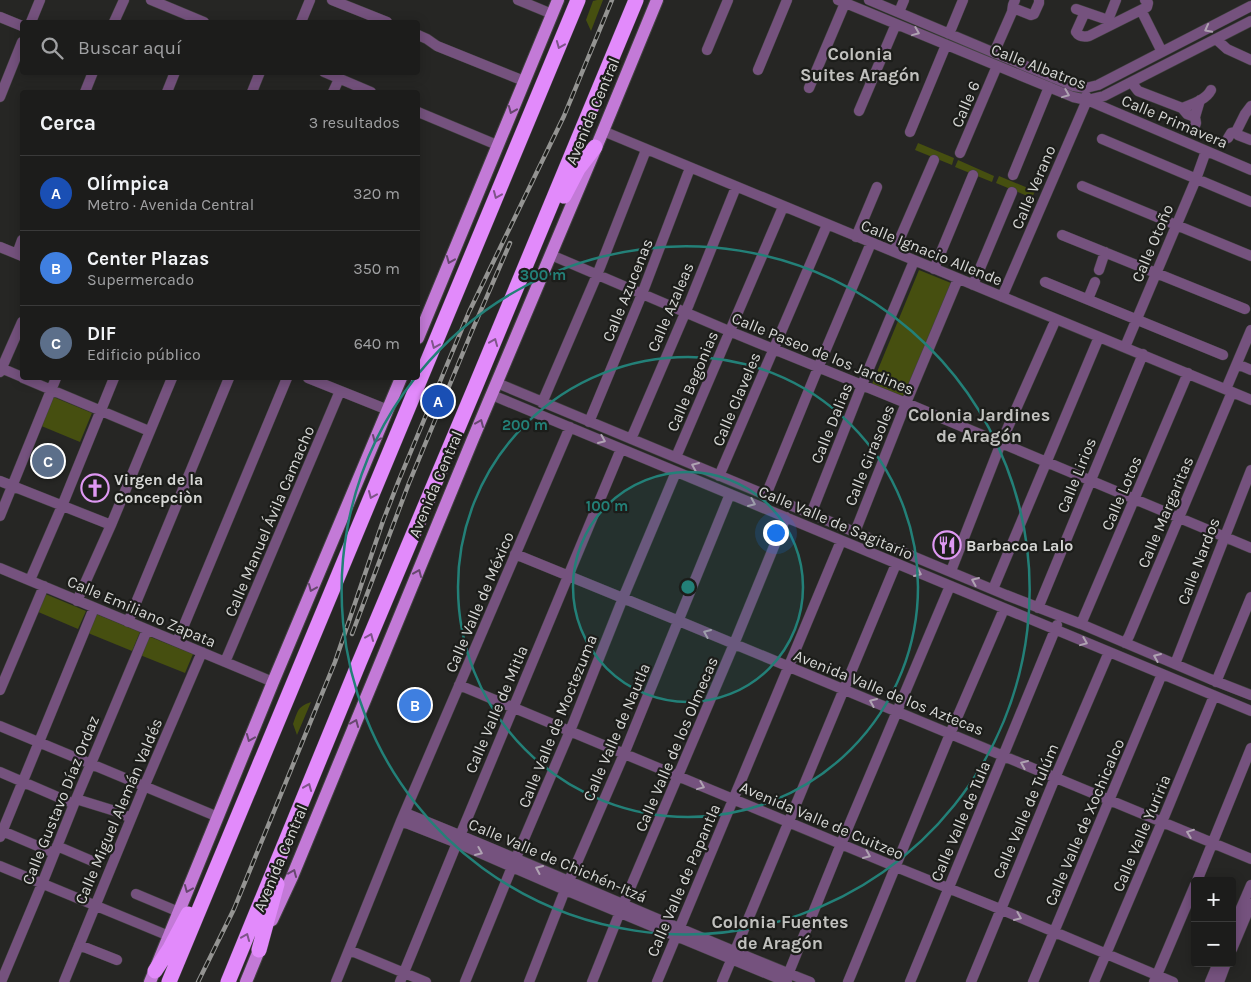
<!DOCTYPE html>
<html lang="es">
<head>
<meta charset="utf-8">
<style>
  body { margin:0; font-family:Karla,sans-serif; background:#252524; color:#f1f3f6 }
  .controls { position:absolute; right:15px; bottom:15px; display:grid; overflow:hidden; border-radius:5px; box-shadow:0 2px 12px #0003 }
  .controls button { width:45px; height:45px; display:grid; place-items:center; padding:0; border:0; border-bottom:1px solid #3a3a3a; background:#1c1c1b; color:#f1f3f6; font:25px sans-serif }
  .you { position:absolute; left:775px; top:532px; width:18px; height:18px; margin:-12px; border:4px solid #fff; border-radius:50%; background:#1a73e8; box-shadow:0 0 0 8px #1a73e833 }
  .badge { display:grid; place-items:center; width:32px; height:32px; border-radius:50%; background:#de98f2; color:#fff; font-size:16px; font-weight:700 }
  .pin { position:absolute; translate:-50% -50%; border:2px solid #fff; box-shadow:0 1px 5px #0006 }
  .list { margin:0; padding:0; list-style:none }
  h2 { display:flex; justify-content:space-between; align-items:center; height:65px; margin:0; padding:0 20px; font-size:21px }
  h2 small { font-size:16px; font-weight:400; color:#a0a1a3 }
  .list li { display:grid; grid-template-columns:32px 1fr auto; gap:15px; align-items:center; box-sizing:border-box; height:75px; padding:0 20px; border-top:1px solid #3a3a3a }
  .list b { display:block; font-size:19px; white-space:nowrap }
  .list p { margin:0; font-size:16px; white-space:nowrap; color:#a0a1a3 }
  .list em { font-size:16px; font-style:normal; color:#a0a1a3 }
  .icon { flex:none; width:28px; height:28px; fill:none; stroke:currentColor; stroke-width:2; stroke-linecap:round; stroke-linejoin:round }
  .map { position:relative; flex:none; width:1251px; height:982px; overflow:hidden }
  .search { position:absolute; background:#1c1c1b; box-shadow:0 2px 12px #0003; left:20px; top:20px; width:400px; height:55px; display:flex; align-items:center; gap:12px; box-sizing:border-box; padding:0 18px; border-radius:5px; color:#a0a1a3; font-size:19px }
  .panel { position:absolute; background:#1c1c1b; box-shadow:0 2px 12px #0003; left:20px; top:90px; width:400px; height:290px; border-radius:5px }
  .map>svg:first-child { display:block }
</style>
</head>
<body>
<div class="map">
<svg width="1251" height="982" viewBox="0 0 1251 982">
  <rect width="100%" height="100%" fill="#262624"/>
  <path fill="#464f10" d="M 597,0 L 603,0 L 591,31 L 586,20 L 593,1 Z
    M 918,143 L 954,158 L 952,165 L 915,150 Z
    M 958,160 L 994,176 L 992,182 L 955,167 Z
    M 999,176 L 1035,191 L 1032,198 L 996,183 Z
    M 919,270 L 951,283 L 905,397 L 872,384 Z
    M 51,396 L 92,413 L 80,442 L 39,425 Z
    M 43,593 L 86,611 L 78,629 L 36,611 Z
    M 96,614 L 140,632 L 132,651 L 88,633 Z
    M 148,636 L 193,654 L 185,673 L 140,655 Z
    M 311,702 L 297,735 L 293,724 C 298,711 297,707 311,702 Z"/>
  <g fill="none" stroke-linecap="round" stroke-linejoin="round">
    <g stroke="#424240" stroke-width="11">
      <path id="minor" d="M 151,0 L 204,22
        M 332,0 L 387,22
        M 518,0 L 552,14
        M 838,0 L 1073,97 L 1087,100 L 1104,96 L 1251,21
        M 869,0 L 1073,86 L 1086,88 L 1098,85 L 1251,6
        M 1013,8 L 1031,15 L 1034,14 L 1039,3 L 1039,0
        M 1076,9 L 1108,20
        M 1141,10 L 1162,52
        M 899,12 L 904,0
        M 1085,12 L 1076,32 C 1079,37 1084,37 1089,36 L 1147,7 L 1148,3 L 1145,0
        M 0,17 L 22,26
        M 31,22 L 40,0
        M 114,22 L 124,0
        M 301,22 L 310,0
        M 1110,24 L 1108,20 L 1116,0
        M 949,34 L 963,0
        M 418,35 L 427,39 L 437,46 L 524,81
        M 1216,39 L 1227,49 L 1251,60
        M 707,50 L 728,0
        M 994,53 L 1012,12 L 1013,5 L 1015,0
        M 758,70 L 787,0
        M 324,72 L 371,92
        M 1132,83 L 1138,91 L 1182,108 L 1187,114 L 1195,117
        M 809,88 L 845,3
        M 85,92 L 93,72
        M 167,92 L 175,72
        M 252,92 L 260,72
        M 333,92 L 339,79
        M 0,97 L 22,42
        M 1087,100 L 1251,170
        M 1182,108 C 1192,104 1206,100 1211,90
        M 859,111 L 896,24
        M 418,112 L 497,145
        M 1194,129 L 1196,123 L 1195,117 L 1200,100
        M 603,131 L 1251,400
        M 910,132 L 946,45
        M 1236,132 L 1245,114 L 1251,106
        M 1228,138 L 1231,133 L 1236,132 L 1238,135 L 1251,140
        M 1102,139 L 1251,202
        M 960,153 L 997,66
        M 1013,175 L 1049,87
        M 1082,186 L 1251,256
        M 1062,235 L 1245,309
        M 856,237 L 877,187
        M 0,247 L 22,256
        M 894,252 L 934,160
        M 17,254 L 22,240
        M 551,255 L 729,331 L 906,403 L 1251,548
        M 934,269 L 973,175
        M 1099,270 L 1105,252
        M 1045,282 L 1223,355
        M 973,285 L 1012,192
        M 1002,297 L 1087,100 L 1086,96
        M 1088,299 L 1095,282
        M 1125,347 L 1196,179 L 1206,151
        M 1237,364 L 1251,370
        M 1,368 L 22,377
        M 0,372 L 22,322
        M 23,378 L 149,431
        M 308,378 L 388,410
        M 497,383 L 1006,595 L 1081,624 L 1210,679 L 1251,695
        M 1226,389 L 1251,330
        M 492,395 L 1251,711
        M 542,403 L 597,275 L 646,150
        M 589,422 L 642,294 L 690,168
        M 631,439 L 689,304 L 736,187
        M 676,457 L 783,207
        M 719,476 L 827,225
        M 0,481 L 111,525
        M 766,495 L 818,368 L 871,243
        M 811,514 L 862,385 L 914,261
        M 0,516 L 56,378
        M 855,532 L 906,403 L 958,279
        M 515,554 L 679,621 L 1251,859
        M 0,568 L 273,682
        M 951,571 L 1001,443 L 1056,319
        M 30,580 L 62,506 L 114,378
        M 993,589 L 1099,337
        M 77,601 L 111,525 L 172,378
        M 1038,608 L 1143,354
        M 128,622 L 229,378
        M 1081,624 L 1188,373
        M 177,642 L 287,378
        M 1125,643 L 1129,636 L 1232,392
        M 225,662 L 340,391
        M 1175,664 L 1251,470
        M 1216,682 L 1251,597
        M 459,685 L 896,867 L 1000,909 L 1173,982
        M 0,690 L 44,586
        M 0,726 L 218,817
        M 0,772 L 74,804
        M 76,799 L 115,811 L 131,818
        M 405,813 C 541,867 674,928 810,982
        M 401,821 L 457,843 L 565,890 L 787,982
        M 0,830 L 54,853
        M 0,837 L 94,608
        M 57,846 L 92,861
        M 0,866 L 169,936
        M 1197,881 L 1251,748
        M 136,894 L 179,912
        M 1232,929 L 1251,885
        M 79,945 L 117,960
        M 1232,949 L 1251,904
        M 349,950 L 426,982
        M 1,982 L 42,884 L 74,804 L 147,630
        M 64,982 L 144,787 L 202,652
        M 336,982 L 401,821 L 570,427
        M 400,982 L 457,843 L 621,449
        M 465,982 L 512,867 L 570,731 L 623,598 L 676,472
        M 529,982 L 565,890 L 624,754 L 730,494
        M 592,982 L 620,912 L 734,644 L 786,517
        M 657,982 L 841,541
        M 722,982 L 896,564
        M 785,982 L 841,844 L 950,586
        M 848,982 L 950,734 L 1004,609
        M 910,982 L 1057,625
        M 971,982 L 1055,778 L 1109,652
        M 1033,982 L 1162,674
        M 1094,982 L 1162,822 L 1214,696
        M 1154,982 L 1195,885
        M 1210,982 L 1218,963
        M 1219,982 L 1226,963"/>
    </g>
    <g stroke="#424240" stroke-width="14">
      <path id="major" d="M 418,338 L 558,0
        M 272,920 L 292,877 L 472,441 L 603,131 L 657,0
        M 150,982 L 273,682 L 401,378
        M 246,982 L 262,943"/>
    </g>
    <g stroke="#424240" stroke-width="16">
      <path id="highway" d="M 564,196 L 578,169 L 595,147
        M 259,950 L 277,884
        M 155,971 L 170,948 L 188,914
        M 169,982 L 578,0
        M 228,982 L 359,663 L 476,385 L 636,0"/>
    </g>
    <use href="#minor" stroke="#75527e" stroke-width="10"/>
    <use href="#major" stroke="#c37ad7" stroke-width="12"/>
    <use href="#highway" stroke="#e28afb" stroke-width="15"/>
    <g stroke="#949492" stroke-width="4.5">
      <path id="rail" d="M 352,634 L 409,483 L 472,331 L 510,243
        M 198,982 L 234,909 L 335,662 L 383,521 L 399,480 L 469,312 L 564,116 L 612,0"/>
    </g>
    <use href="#rail" stroke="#1c1d1a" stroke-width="2.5" stroke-dasharray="8" stroke-linecap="butt"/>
  </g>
  <defs><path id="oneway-chevron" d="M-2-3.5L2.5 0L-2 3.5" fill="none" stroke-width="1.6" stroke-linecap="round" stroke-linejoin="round" transform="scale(1.25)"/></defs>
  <g stroke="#afa2b2">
    <use href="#oneway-chevron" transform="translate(1208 29) rotate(152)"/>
    <use href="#oneway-chevron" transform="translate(916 32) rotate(22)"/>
    <use href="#oneway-chevron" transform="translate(1066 94) rotate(22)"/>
    <use href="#oneway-chevron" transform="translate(602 440) rotate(23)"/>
    <use href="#oneway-chevron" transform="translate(695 466) rotate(-157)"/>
    <use href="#oneway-chevron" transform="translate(752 503) rotate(23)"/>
    <use href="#oneway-chevron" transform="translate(918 573) rotate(23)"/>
    <use href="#oneway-chevron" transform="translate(975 581) rotate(-157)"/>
    <use href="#oneway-chevron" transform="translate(707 633) rotate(-157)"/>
    <use href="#oneway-chevron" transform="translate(1084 642) rotate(22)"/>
    <use href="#oneway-chevron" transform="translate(1157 657) rotate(-157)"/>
    <use href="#oneway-chevron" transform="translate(873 702) rotate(-157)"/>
    <use href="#oneway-chevron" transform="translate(1024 764) rotate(-157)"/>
    <use href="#oneway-chevron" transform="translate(701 786) rotate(22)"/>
    <use href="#oneway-chevron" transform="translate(1190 833) rotate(-159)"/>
    <use href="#oneway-chevron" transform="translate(479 852) rotate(23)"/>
    <use href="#oneway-chevron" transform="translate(867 855) rotate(23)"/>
    <use href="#oneway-chevron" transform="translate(539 869) rotate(-156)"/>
    <use href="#oneway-chevron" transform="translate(1018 917) rotate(23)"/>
  </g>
  <g stroke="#7f548a">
    <use href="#oneway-chevron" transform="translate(560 45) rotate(112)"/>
    <use href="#oneway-chevron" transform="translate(497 195) rotate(113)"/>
    <use href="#oneway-chevron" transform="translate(494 342) rotate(-68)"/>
    <use href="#oneway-chevron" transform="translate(435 345) rotate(113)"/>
    <use href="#oneway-chevron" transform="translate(372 495) rotate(113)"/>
    <use href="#oneway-chevron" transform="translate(370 637) rotate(-67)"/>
    <use href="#oneway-chevron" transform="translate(308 787) rotate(-68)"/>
    <use href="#oneway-chevron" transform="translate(246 937) rotate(-68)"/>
  </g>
  <g stroke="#67476f">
    <use href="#oneway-chevron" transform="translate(512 110) rotate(112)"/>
    <use href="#oneway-chevron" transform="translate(450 260) rotate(112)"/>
    <use href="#oneway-chevron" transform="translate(480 423) rotate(-67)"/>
    <use href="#oneway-chevron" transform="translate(376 439) rotate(113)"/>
    <use href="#oneway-chevron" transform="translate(418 573) rotate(-67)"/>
    <use href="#oneway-chevron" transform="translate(312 588) rotate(113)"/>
    <use href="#oneway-chevron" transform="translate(355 723) rotate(-67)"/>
    <use href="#oneway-chevron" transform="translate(250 738) rotate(112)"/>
    <use href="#oneway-chevron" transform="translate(293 873) rotate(-67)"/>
    <use href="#oneway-chevron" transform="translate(188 889) rotate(113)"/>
  </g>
  <circle cx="688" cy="587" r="115" fill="#238078" fill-opacity=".12"/>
  <g fill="none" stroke="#238078" stroke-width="2.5">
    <circle cx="688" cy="587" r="115"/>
    <circle cx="688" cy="587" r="230"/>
    <path d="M419 373A344 344 0 1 1 415 378"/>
  </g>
  <defs>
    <g id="church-ring" transform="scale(1.4375)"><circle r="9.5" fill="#1c1d1a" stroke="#de98f2" stroke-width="1.5"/><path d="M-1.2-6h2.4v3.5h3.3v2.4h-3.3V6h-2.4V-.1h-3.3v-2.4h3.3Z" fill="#de98f2"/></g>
    <g id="restaurant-ring" transform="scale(1.4375)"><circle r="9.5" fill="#1c1d1a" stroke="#de98f2" stroke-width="1.5"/><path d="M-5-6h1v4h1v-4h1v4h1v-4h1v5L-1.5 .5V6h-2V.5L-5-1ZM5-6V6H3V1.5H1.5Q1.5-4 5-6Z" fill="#de98f2"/></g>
  </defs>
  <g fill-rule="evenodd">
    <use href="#church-ring" x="95" y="488"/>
    <use href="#restaurant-ring" x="947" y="545"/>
  </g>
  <g text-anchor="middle" stroke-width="4.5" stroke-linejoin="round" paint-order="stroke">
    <g font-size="16" fill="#d6d7d5" stroke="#1c1d1a">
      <text transform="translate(1039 66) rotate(21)" y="6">Calle Albatros</text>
      <text transform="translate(965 104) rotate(-67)" y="6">Calle 6</text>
      <text transform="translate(592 111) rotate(-67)" y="6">Avenida Central</text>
      <text transform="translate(1175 121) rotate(23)" y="6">Calle Primavera</text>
      <text transform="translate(1033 187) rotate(-67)" y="6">Calle Verano</text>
      <text transform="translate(1152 243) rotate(-67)" y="6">Calle Otoño</text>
      <text transform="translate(932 252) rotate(22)" y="6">Calle Ignacio Allende</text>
      <text transform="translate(627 290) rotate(-68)" y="6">Calle Azucenas</text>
      <text transform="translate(670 307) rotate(-67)" y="6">Calle Azaleas</text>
      <text transform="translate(823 353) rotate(22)" y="6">Calle Paseo de los Jardines</text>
      <text transform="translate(692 381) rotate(-67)" y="6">Calle Begonias</text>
      <text transform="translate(736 399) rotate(-67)" y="6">Calle Claveles</text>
      <text transform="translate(831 423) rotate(-68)" y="6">Calle Dalias</text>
      <text transform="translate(869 455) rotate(-68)" y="6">Calle Girasoles</text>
      <text transform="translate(1076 475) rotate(-68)" y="6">Calle Lirios</text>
      <text transform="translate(435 484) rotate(-67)" y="6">Avenida Central</text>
      <text transform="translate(1121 493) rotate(-67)" y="6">Calle Lotos</text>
      <text transform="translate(1165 512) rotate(-67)" y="6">Calle Margaritas</text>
      <text transform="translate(269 521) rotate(-67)" y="6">Calle Manuel Ávila Camacho</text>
      <text transform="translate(836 522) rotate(23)" y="6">Calle Valle de Sagitario</text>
      <text transform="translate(1198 561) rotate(-69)" y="6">Calle Nardos</text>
      <text transform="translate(479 602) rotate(-67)" y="6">Calle Valle de México</text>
      <text transform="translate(142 611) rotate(23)" y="6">Calle Emiliano Zapata</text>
      <text transform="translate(889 692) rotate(22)" y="6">Avenida Valle de los Aztecas</text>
      <text transform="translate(496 709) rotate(-67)" y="6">Calle Valle de Mitla</text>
      <text transform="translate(557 721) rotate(-68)" y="6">Calle Valle de Moctezuma</text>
      <text transform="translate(616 732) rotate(-67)" y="6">Calle Valle de Nautla</text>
      <text transform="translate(676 744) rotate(-67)" y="6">Calle Valle de los Olmecas</text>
      <text transform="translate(60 800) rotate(-68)" y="6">Calle Gustavo Díaz Ordaz</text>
      <text transform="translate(118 811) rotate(-67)" y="6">Calle Miguel Alemán Valdés</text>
      <text transform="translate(1025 811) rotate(-67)" y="6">Calle Valle de Tulúm</text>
      <text transform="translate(822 820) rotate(23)" y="6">Avenida Valle de Cuitzeo</text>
      <text transform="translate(960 821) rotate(-67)" y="6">Calle Valle de Tula</text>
      <text transform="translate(1084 822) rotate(-67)" y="6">Calle Valle de Xochicalco</text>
      <text transform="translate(1141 833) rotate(-67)" y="6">Calle Valle Yuriria</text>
      <text transform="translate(280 858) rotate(-67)" y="6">Avenida Central</text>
      <text transform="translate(558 860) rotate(23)" y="6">Calle Valle de Chichén-Itzá</text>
      <text transform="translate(683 880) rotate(-67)" y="6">Calle Valle de Papantla</text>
    </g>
    <g font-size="16" font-weight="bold" fill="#d6d7d5" stroke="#1c1d1a" text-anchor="start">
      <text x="114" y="485">Virgen de la<tspan x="114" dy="18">Concepciòn</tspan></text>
      <text x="966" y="551">Barbacoa Lalo</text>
    </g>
    <g font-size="18" font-weight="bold" fill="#c1c1be" stroke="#1c1d1a">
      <text x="860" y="60">Colonia<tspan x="860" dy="21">Suites Aragón</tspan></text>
      <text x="979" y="421">Colonia Jardines<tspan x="979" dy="21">de Aragón</tspan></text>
      <text x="780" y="928">Colonia Fuentes<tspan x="780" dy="21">de Aragón</tspan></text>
    </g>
  </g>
  <circle cx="688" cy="587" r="8" fill="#238078" stroke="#1c1d1a" stroke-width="2.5"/>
  <g font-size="15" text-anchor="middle" font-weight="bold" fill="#238078" stroke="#1c1d1a" stroke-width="4.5" stroke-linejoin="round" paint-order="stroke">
    <text x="543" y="280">300 m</text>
    <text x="525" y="430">200 m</text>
    <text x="607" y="511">100 m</text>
  </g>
</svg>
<div class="controls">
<button>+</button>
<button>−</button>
</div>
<div class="you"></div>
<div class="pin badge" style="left:438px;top:401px;background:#1a4fb4">A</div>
<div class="pin badge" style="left:415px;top:705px;background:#3f7fe0">B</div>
<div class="pin badge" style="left:48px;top:461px;background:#5c6f8a">C</div>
<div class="search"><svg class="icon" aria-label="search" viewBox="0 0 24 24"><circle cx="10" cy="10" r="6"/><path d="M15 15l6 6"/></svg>Buscar aquí</div>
<section class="panel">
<h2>Cerca<small>3 resultados</small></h2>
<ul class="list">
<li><span class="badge" style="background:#1a4fb4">A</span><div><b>Olímpica</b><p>Metro · Avenida Central</p></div><em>320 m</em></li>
<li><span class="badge" style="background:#3f7fe0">B</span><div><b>Center Plazas</b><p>Supermercado</p></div><em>350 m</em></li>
<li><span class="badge" style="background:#5c6f8a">C</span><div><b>DIF</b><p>Edificio público</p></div><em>640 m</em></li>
</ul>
</section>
</div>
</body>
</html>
